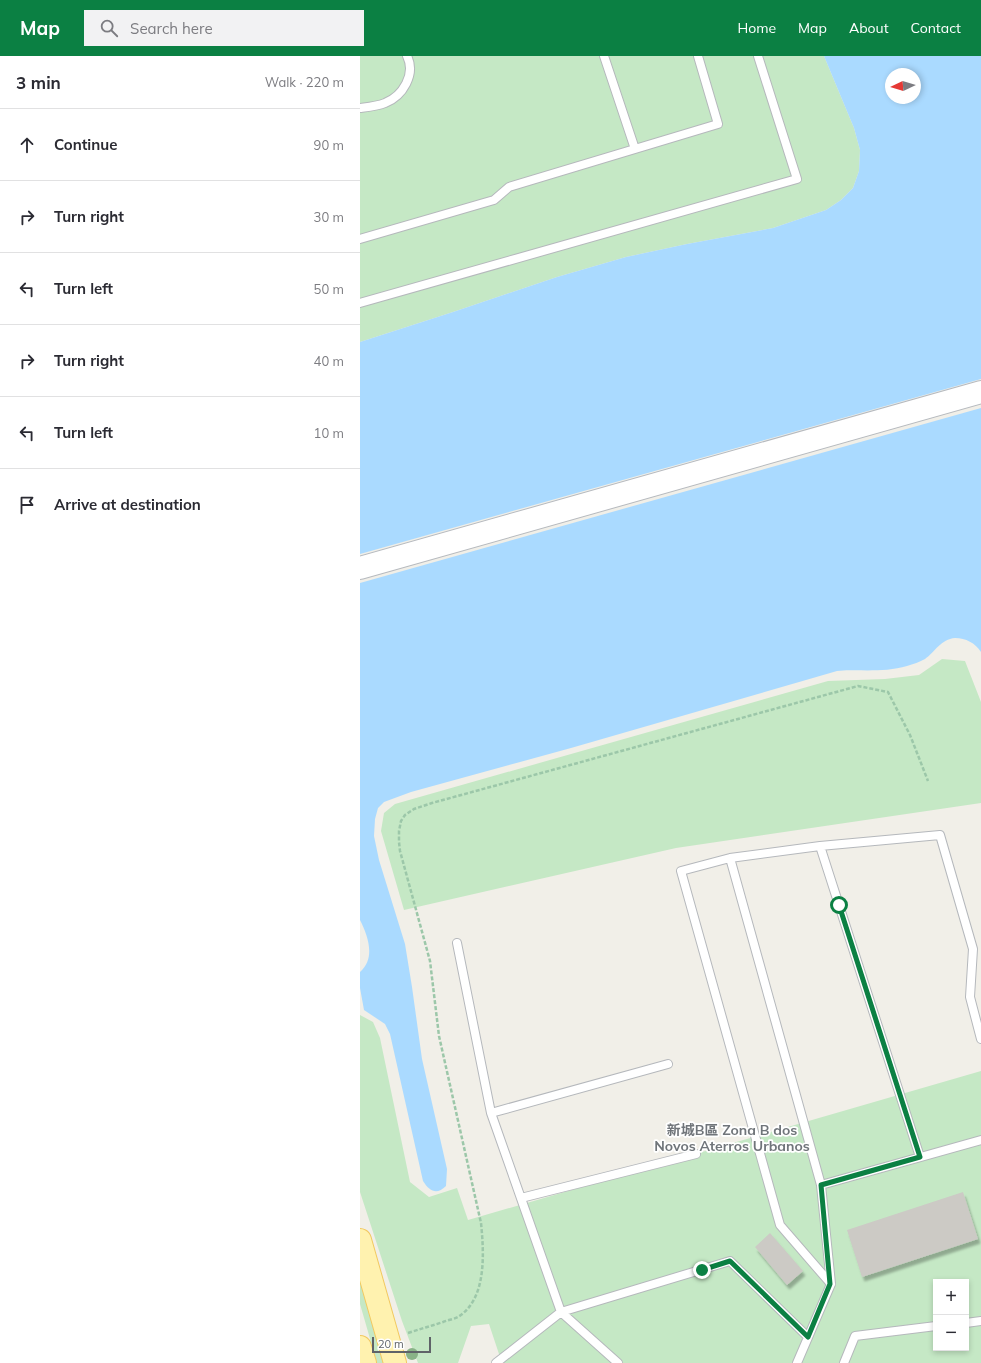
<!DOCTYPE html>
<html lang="en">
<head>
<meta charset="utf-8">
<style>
  body { margin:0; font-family:Mulish,"Noto Sans SC",sans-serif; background:#f2f2f3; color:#2b2b33 }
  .controls { position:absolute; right:12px; bottom:12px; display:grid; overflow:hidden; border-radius:0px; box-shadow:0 2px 6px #0003 }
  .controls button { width:36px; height:36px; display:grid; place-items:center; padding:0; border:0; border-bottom:1px solid #e1e1e2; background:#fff; color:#2b2b33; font:20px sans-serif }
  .compass { position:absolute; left:525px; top:12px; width:36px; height:36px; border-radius:50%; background:#fff; box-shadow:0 2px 6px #0003; rotate:266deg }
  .scale { position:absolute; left:12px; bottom:10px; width:59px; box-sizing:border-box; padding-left:4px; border:2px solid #5f6368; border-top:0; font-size:11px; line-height:14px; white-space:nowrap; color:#5f6368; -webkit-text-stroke:3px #fff; paint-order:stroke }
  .stop { position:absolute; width:12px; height:12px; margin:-9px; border:3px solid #0b8043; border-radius:50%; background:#fff }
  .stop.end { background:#0b8043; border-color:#fff; box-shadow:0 1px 4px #0008 }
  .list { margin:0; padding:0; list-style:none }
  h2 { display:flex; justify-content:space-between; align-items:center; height:52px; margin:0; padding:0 16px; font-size:17px }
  h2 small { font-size:13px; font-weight:400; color:#7c7c81 }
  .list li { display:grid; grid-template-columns:26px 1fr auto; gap:12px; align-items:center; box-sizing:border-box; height:72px; padding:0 16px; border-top:1px solid #e1e1e2 }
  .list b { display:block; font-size:15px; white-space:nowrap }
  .list em { font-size:13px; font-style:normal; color:#7c7c81 }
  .icon { flex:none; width:22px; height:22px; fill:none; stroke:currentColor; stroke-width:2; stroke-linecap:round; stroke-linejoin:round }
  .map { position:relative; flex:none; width:621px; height:1307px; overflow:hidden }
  header { display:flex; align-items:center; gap:24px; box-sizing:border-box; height:56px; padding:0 20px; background:#0b8043; color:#fff }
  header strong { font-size:19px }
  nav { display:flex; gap:22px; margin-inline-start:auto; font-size:14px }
  .search { width:280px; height:36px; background:#f2f2f3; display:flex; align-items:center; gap:10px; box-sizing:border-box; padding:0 14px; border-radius:0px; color:#7c7c81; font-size:15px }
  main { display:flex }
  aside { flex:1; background:#fff }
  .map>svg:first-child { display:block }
</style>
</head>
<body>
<header>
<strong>Map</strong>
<div class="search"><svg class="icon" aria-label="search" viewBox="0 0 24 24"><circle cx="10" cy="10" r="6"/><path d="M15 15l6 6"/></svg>Search here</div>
<nav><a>Home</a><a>Map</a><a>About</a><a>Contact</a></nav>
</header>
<main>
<aside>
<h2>3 min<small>Walk · 220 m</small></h2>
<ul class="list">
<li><svg class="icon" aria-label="ahead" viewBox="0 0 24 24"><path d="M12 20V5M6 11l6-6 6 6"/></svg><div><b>Continue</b></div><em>90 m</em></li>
<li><svg class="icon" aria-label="right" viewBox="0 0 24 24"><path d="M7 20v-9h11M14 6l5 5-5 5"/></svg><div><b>Turn right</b></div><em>30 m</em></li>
<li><svg class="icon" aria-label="left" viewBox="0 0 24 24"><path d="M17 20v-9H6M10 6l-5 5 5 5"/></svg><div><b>Turn left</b></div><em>50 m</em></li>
<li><svg class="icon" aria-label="right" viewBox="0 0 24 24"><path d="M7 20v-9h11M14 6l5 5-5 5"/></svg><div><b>Turn right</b></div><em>40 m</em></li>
<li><svg class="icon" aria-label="left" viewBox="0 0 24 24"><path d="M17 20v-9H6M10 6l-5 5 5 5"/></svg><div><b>Turn left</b></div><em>10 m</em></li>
<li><svg class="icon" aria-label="arrive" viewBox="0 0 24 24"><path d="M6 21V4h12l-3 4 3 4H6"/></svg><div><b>Arrive at destination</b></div></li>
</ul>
</aside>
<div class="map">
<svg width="621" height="1307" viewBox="0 0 621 1307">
  <defs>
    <filter id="shadow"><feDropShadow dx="2.5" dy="4.5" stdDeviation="1" flood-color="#0004"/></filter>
  </defs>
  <rect width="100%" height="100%" fill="#f1efe8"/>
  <path fill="#c5e8c5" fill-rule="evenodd" d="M 0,0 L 464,0 L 494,72 L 500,94 L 499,115 L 493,132 L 481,144 L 466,154 L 413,172 L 327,188 L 266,201 L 197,221 L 93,256 L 0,286 Z
    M 582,603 L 605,605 L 621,646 L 621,747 L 316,792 L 44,854 L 21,775 L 24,757 L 35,748 L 468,625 L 525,623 L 559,619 Z
    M 0,959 L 13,966 L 20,982 L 50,1126 L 69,1141 L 97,1132 L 108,1164 L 621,1015 L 621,1307 L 142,1307 L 129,1268 L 111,1270 L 98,1307 L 58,1307 L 42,1265 L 0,1136 ZM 576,1226 L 606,1226 L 606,1292 L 576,1292 Z
    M 0,1219 L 25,1307 L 17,1307 L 0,1248 Z"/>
  <path fill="#aadaff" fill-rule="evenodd" d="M 464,0 L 621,0 L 621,596 C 615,587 606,582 595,582 C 581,583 575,596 565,603 C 560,606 553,608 547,610 C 524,617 500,613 477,615 L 211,692 L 51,736 L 24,746 L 18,752 L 15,763 L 14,780 L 19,804 L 45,888 L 52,931 L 62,1003 L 87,1113 L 86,1130 C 77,1139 70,1136 63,1125 L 30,978 L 25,968 L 4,954 L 0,932 L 0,916 C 16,902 8,880 0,864 L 0,286 L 93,256 L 197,221 L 266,201 L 327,188 L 413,172 L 466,154 L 481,144 L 493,132 L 499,115 L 500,94 L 494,72 ZM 531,18 L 555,18 L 555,42 L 531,42 Z"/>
  <path fill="#f1efe8" d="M 621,323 L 621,352 L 0,527 L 0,498 Z"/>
  <path fill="#cccac5" filter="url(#shadow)" d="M 603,1136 L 618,1183 L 502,1221 L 487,1174 Z
    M 410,1177 L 443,1215 L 427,1229 L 395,1191 Z"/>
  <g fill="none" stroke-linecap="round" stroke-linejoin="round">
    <g stroke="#b5b8bc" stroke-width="10">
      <path id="service" d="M 244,0 L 275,93
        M 0,52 C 8,51 18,50 25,47 C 43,40 56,18 47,0
        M 0,183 L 134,144 L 149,131 L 358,68 L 338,0
        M 0,247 L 437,123 L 398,0
        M 460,790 L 560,1101
        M 370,802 L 321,815 L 420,1169 L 471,1228
        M 97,887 L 131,1057 L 201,1256 L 370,1205 L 448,1281
        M 131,1057 L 308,1008
        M 461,1129 L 621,1084
        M 161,1142 L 336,1098
        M 606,1267 L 621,1265
        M 136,1307 L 201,1256 L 258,1307
        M 437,1307 L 471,1228 L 461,1129 L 370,802 L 460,790 L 580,779 L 613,893 L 610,941 L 621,983
        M 484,1307 L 495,1280 L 576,1270"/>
    </g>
    <g stroke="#b6babf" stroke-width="24">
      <path id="secondary" d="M 0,512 L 621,336"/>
    </g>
    <g stroke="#f2c960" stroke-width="24">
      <path id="primary" d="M 0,1184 L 35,1307
        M 0,1291 L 5,1307"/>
    </g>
    <path stroke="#9cc7a9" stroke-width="2.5" stroke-dasharray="4 2" stroke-linecap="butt" d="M 48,1277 C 60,1273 71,1270 83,1266 C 88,1264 94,1263 98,1261 C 127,1243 124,1197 121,1167 L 79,980 L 70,905 L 40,795 L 39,786 L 39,775 L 41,765 L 45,759 L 54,753 L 72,747 L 498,630 L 528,636 L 550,679 L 568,725"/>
    <use href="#service" stroke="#fff" stroke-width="8"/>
    <use href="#secondary" stroke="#fff" stroke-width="22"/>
    <use href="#primary" stroke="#fff2af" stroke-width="22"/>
  </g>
  <circle fill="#89b387" cx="52" cy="1298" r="6"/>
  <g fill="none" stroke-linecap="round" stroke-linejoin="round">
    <path stroke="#0b8043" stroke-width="5" d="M 342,1214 L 370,1205 L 448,1281 L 470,1228 L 461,1129 L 560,1101 L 479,849"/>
  </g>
  <g text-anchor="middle" stroke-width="3.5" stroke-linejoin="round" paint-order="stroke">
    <g font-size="14" font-weight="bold" fill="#70757a" stroke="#fff">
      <text x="372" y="1079">新城B區 Zona B dos<tspan x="372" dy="16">Novos Aterros Urbanos</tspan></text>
    </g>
  </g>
</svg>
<div class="controls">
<button>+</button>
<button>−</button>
</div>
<svg class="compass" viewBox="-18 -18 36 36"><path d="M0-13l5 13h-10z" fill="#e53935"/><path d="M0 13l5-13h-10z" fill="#7c7c81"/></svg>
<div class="scale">20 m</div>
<div class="stop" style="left:479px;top:849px"></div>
<div class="stop end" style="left:342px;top:1214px"></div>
</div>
</main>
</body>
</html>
